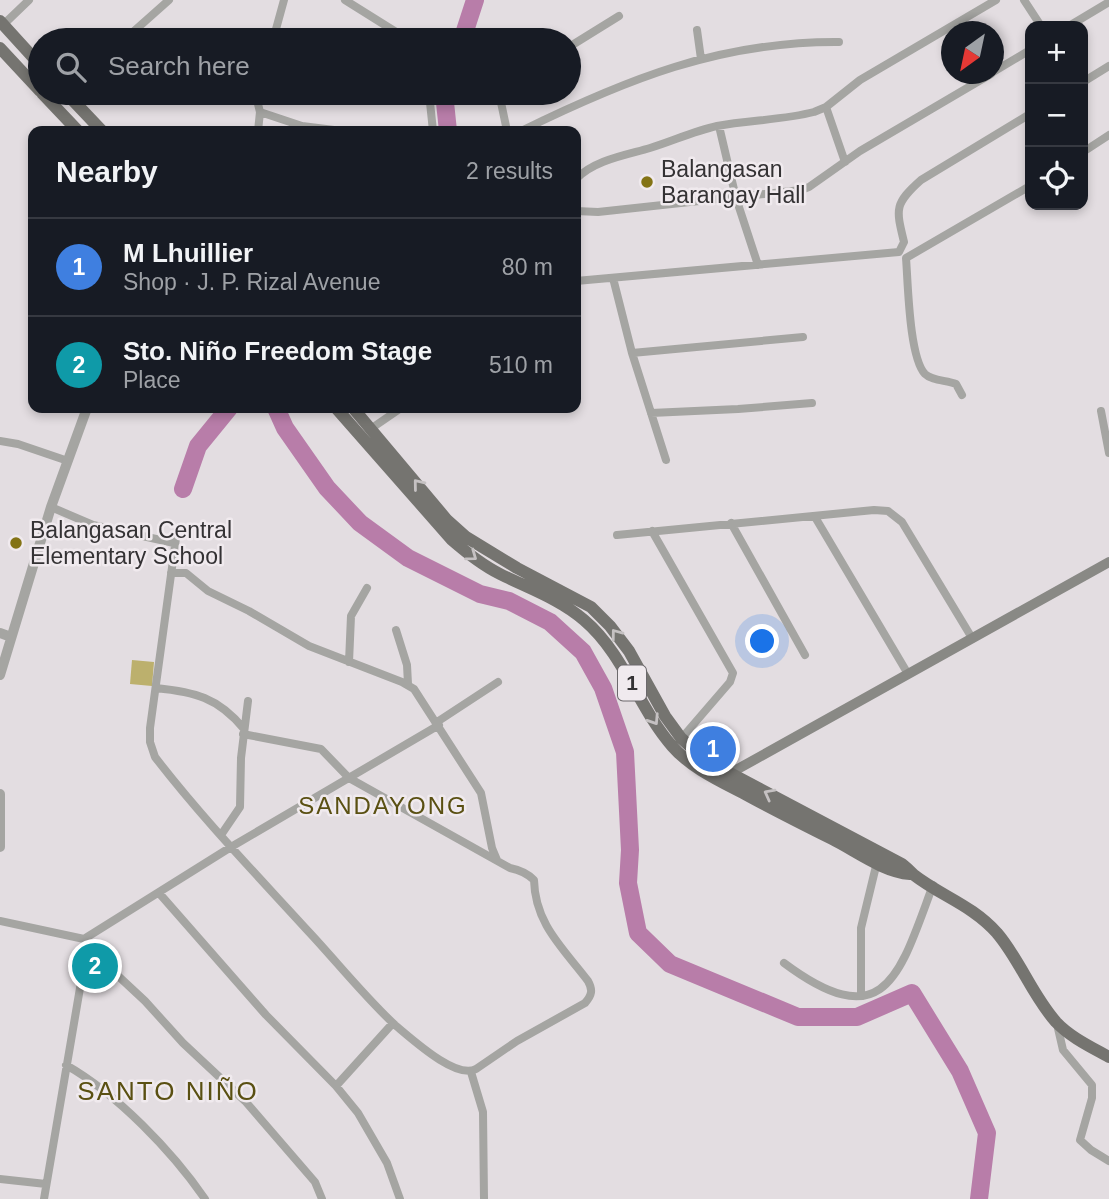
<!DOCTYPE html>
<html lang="en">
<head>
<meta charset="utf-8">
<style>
  body { margin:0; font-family:Arial,sans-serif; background:#20242c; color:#f1f3f6 }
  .controls { position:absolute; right:21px; top:21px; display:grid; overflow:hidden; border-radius:14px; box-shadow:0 4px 10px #0003 }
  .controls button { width:63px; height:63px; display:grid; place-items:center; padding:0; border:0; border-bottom:2px solid #363941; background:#171b24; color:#f1f3f6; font:35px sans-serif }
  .compass { position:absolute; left:941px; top:21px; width:63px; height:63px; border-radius:50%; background:#171b24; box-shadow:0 4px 10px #0003; rotate:213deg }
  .you { position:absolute; left:763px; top:642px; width:24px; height:24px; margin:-18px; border:5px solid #fff; border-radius:50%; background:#1a73e8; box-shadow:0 0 0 10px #1a73e833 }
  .badge { display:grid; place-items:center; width:46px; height:46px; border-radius:50%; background:#1a73e8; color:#fff; font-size:23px; font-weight:700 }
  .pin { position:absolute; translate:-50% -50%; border:4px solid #fff; box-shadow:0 2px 7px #0006 }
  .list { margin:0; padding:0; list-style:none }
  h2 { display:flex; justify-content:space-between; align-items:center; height:91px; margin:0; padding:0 28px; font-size:30px }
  h2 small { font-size:23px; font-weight:400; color:#9ea1a6 }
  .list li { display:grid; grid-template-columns:46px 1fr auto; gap:21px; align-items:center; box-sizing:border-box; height:98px; padding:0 28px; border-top:2px solid #363941 }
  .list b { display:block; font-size:26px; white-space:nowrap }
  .list p { margin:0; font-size:23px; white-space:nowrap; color:#9ea1a6 }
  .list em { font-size:23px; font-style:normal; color:#9ea1a6 }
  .icon { flex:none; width:38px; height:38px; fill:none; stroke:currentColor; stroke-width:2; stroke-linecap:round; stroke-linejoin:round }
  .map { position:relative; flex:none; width:1109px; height:1199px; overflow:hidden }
  .search { position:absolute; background:#171b24; box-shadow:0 4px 10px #0003; left:28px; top:28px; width:553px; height:77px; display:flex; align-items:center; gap:18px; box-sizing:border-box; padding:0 24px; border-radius:38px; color:#9ea1a6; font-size:26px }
  .panel { position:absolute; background:#171b24; box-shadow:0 4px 10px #0003; left:28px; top:126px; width:553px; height:287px; border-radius:14px }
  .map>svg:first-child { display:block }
</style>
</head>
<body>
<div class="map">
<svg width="1109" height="1199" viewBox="0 0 1109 1199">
  <rect width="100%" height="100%" fill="#e3dde1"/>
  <path fill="#bcb06d" d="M 132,660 L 154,662 L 152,686 L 130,684 Z"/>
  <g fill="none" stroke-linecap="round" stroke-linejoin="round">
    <path stroke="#b87da9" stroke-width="18" d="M 462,40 L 475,0
      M 444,93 L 448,131
      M 276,408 L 285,428 L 327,488 L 360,523 L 408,558 L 480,594 L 509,601 L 550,622 L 583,652 L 603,688 L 625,752 L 630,850 L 628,883 L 638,933 L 670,964 L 798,1017 L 857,1017 L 912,993 L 960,1071 L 987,1133 L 979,1199
      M 183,489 L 198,446 L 229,408"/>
    <path stroke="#a5a5a2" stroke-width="8" d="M 345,0 L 404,37
      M 1024,0 L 1041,26
      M 3,25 L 29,0
      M 1069,26 L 1109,2
      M 697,30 L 701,59
      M 124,40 L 169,0
      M 273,40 L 284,0
      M 569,47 L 619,16
      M 993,72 L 1030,50
      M 1083,82 L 1109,66
      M 429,93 L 433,131
      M 499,93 L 507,131
      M 826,107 L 845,162
      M 260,112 L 302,126 L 342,131
      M 719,126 L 736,198 L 758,265
      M 258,131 L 260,112 L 257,100 L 259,93
      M 521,131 C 625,80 720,41 839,42
      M 1083,152 L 1109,135
      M 576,179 C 594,160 626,155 650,148 C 673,141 694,131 717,126 C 749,120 783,120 814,112 L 826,107 L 860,80 L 996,0
      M 576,211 L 598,212 L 801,190 L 809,187 L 860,151 L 991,74
      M 613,278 L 632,353 L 666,460
      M 576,281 L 899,252 L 904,242 C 896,209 894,204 921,180 L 1030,114
      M 632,353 L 803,337
      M 962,395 L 956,384 C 947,380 932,381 925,374 C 909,357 908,282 906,258 L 1030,186
      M 1101,411 L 1109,453
      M 651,413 L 738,409 L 812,403
      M 369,430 L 401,408
      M 0,441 L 18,444 L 68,461
      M 51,507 L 93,525 L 174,543
      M 815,517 L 908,674
      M 731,523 L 805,655
      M 177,531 L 150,728 L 150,742 L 155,757 C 202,818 256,874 308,931 C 337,962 364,996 395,1025 C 411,1038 456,1080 476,1069 L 517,1041 L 585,1003 C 592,995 593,990 588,981 C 563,948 535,924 534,880 C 527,873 520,870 510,868 L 349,778 L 321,749 L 243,734
      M 652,531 L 733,673 L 730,682 L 680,740
      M 617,535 L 874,510 L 888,511 L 902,522 L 972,638
      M 171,573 L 186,573 L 208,591 L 249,611 L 309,646 L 402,682 L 414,689 L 481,793 L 492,848 L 497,860
      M 396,630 L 407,665 L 408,684
      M 349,662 L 351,616 L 367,588
      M 156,688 C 194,692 218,697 244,729
      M 437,722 L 498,682
      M 221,835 L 240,807 L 241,758 L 248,701
      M 159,893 L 266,1015 L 336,1086 L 358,1113 L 387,1163 L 400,1199
      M 0,921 L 84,939 L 231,847 L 439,725
      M 84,939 L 87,947 L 145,1001 L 183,1043 L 245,1101 L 315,1182 L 322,1199
      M 784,963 C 886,1039 900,973 933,885
      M 861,996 L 861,928 L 877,862
      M 1057,1024 L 1063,1050 L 1092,1085 L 1092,1098 L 1080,1140 L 1091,1150 L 1109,1161
      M 66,1065 C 117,1094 172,1151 205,1199
      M 471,1072 L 483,1112 L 484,1199
      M 336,1086 L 393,1023
      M 0,1179 L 46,1184
      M 44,1199 L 87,947"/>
    <path stroke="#a5a5a2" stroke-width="10" d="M 0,633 L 11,637
      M 0,675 L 51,507 L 87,408
      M 0,794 L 0,847"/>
    <path stroke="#898985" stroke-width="10" d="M 727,775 L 1109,562"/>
    <path stroke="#757470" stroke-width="12" d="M 0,21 L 40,65
      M 0,48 L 40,91
      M 42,93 L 78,131
      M 66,93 L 102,131
      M 336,408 L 452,540 C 467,553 482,565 500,574 C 528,588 560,599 584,620 C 624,654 638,707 672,746 C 690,767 718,780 743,793 C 772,809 802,824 832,839 C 856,851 883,872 910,874
      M 353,408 L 447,520 L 466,537 L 517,568 L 591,607 L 610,626 L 629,651 L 665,716 L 681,738 L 692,748 L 730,773 L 902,864 C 906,867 910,871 914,875 C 941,896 972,905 997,933 C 1020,960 1032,995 1056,1022 C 1070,1037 1091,1047 1109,1057"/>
  </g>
  <defs><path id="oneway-chevron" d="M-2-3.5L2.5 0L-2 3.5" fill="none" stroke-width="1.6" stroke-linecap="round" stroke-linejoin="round" transform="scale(1.75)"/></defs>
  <g stroke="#c5c1c2">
    <use href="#oneway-chevron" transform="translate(418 484) rotate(-129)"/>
    <use href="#oneway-chevron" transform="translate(472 556) rotate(36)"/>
    <use href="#oneway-chevron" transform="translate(616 634) rotate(-127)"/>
    <use href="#oneway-chevron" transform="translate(654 720) rotate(57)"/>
    <use href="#oneway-chevron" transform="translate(769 794) rotate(-152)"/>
  </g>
  <g fill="#837315" stroke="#f0eaee" stroke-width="2.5">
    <circle cx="647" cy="182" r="7"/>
    <circle cx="16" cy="543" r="7"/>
  </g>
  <g text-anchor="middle" stroke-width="5" stroke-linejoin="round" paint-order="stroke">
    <rect fill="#f0eaee" stroke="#6c696c" stroke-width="2" x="618" y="665.5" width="28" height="35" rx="5"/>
    <g font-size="21" font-weight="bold" fill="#343234">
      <text x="632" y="690">1</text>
    </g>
    <g font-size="23" fill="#343234" stroke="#f0eaee" text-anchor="start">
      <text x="661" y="177">Balangasan<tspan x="661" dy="26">Barangay Hall</tspan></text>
      <text x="30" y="538">Balangasan Central<tspan x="30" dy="26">Elementary School</tspan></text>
    </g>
    <g font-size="24" letter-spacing="2" fill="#5a5012" stroke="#f0eaee">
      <text x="383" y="814">SANDAYONG</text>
    </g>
    <g font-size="26" letter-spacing="2" fill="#5a5012" stroke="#f0eaee">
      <text x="168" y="1100">SANTO NIÑO</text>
    </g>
  </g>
</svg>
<div class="controls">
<button>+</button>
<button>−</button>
<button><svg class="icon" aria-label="locate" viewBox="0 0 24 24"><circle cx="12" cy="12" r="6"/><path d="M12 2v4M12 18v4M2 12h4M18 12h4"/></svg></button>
</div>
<svg class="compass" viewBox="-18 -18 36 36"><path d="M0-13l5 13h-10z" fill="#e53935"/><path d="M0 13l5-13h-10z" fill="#9ea1a6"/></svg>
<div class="you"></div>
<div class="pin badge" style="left:713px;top:749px;background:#3f7fe0">1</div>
<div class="pin badge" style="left:95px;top:966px;background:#0f9aa8">2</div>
<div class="search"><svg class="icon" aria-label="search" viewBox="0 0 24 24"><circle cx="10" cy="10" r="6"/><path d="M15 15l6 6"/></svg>Search here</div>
<section class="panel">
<h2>Nearby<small>2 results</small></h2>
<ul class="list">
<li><span class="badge" style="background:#3f7fe0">1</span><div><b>M Lhuillier</b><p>Shop · J. P. Rizal Avenue</p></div><em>80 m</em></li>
<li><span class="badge" style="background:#0f9aa8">2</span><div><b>Sto. Niño Freedom Stage</b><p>Place</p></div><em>510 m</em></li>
</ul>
</section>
</div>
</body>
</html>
